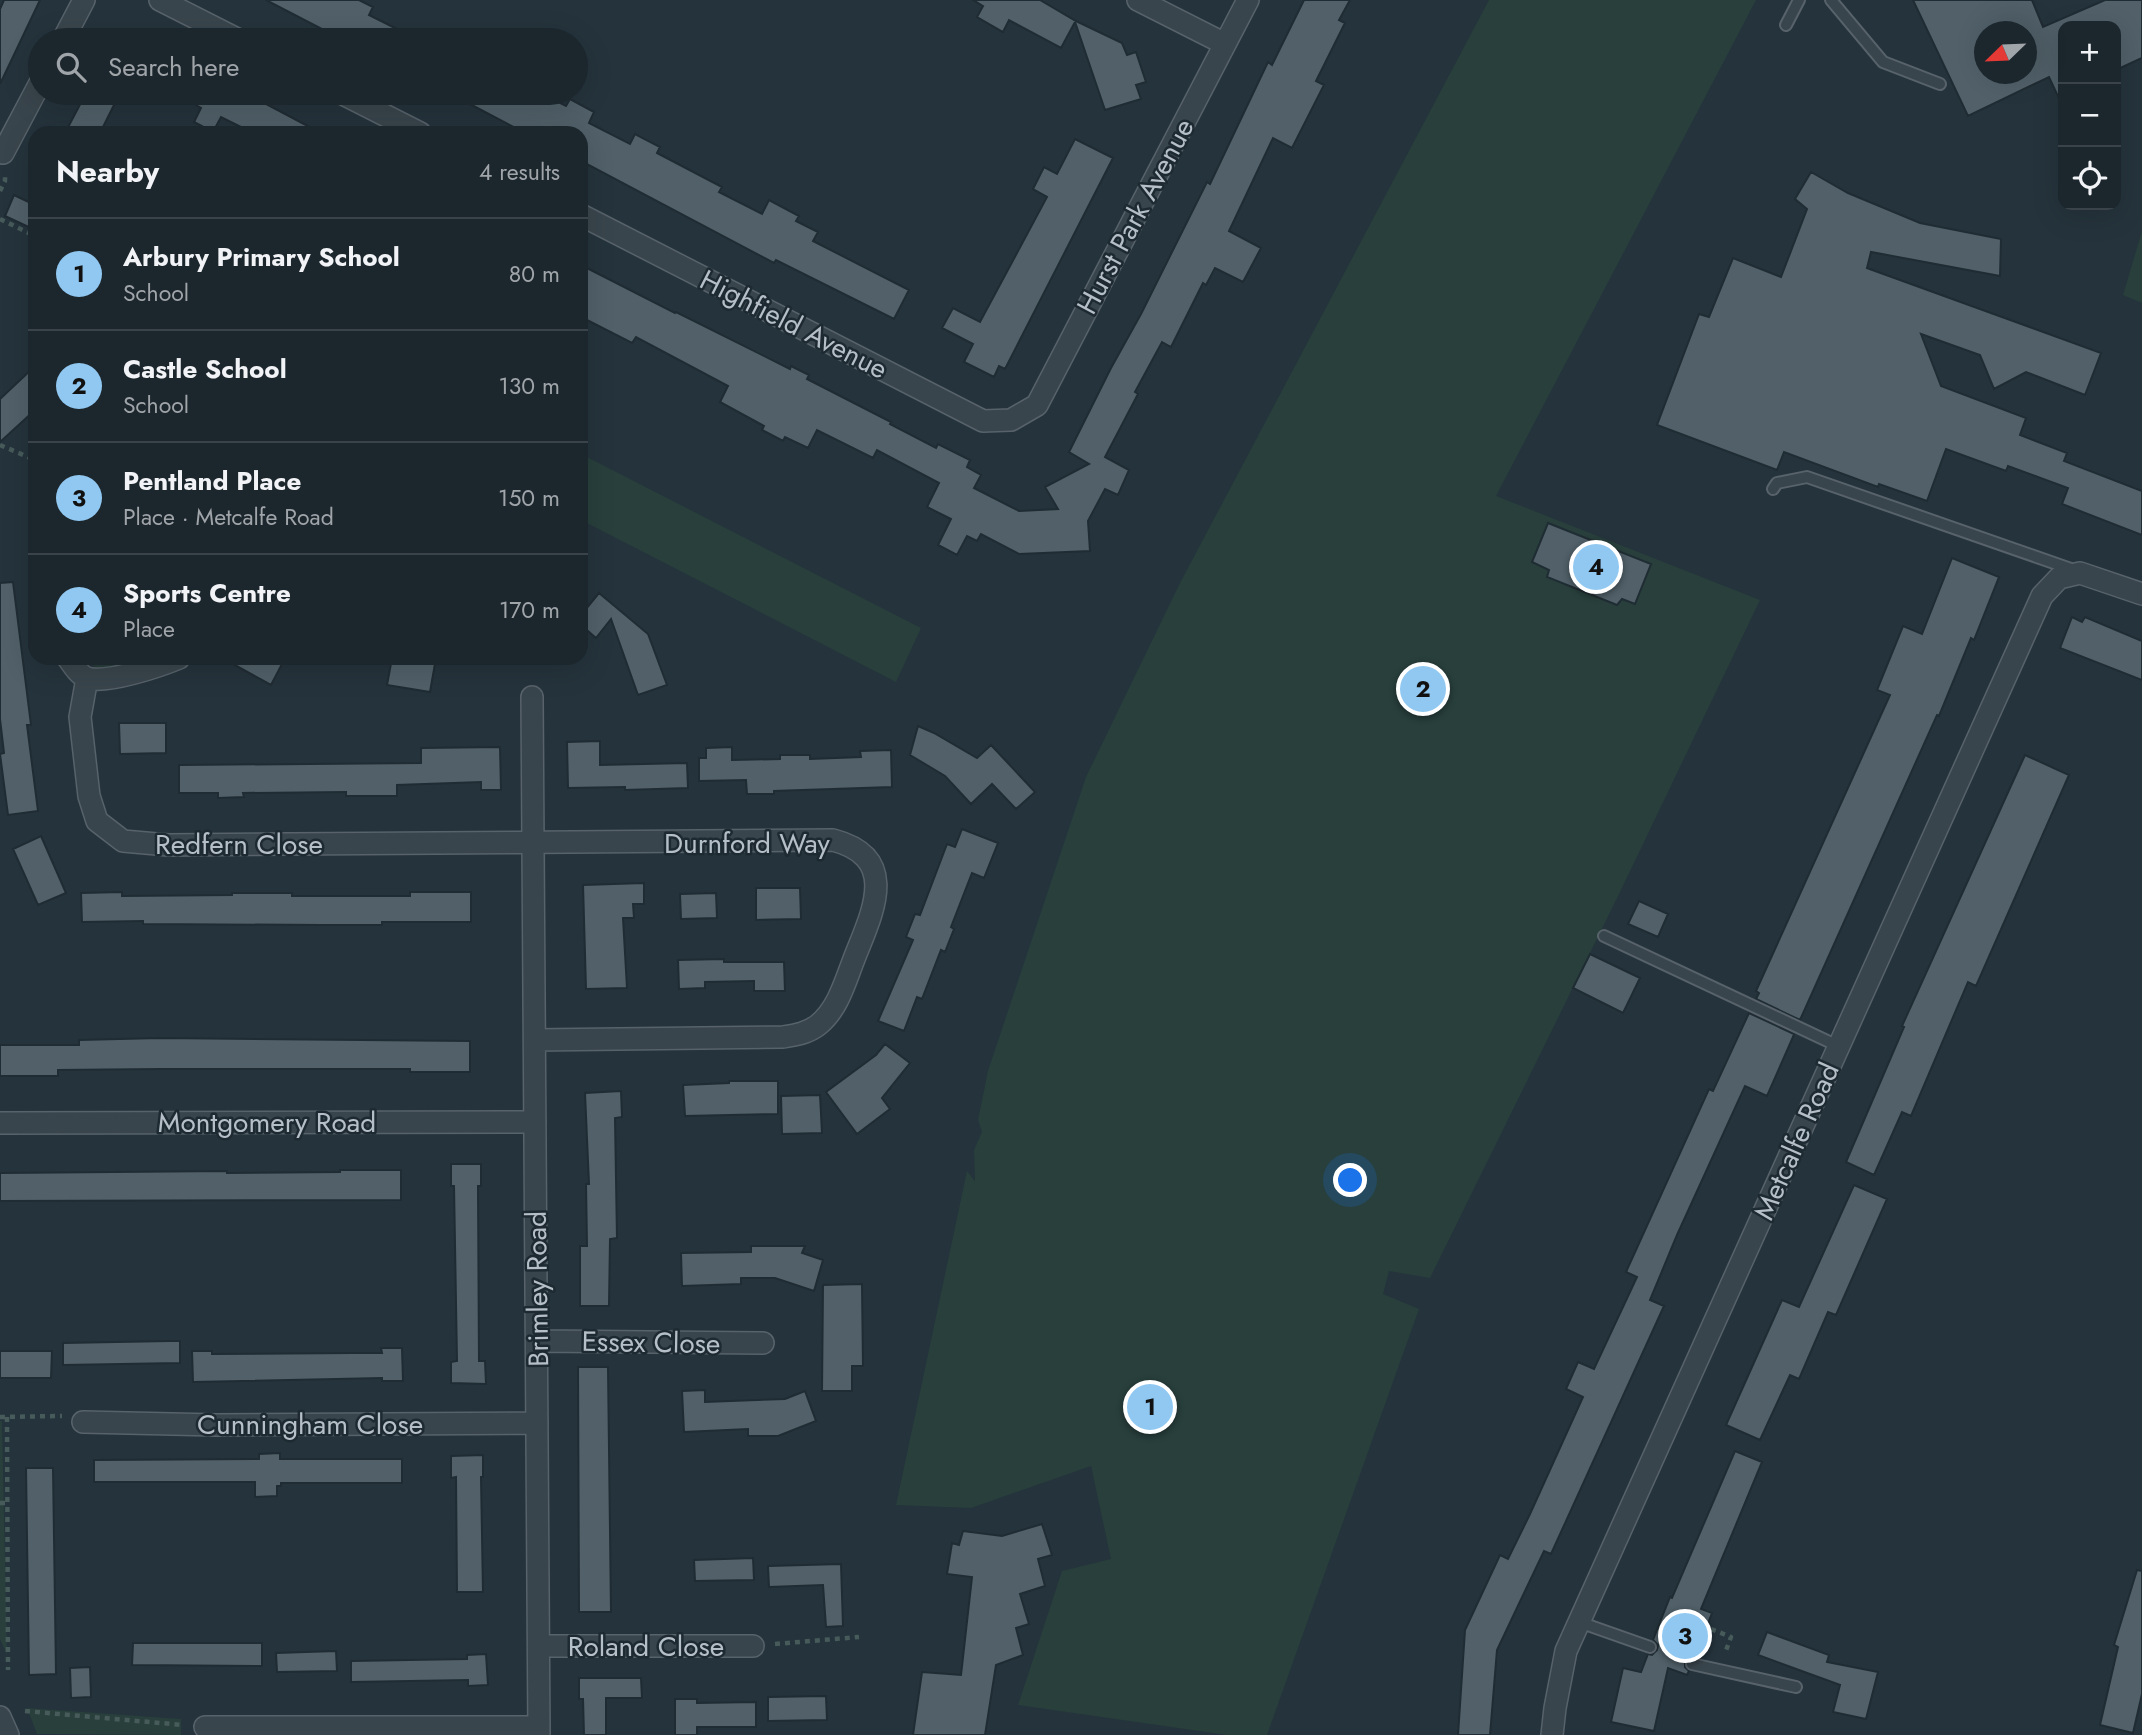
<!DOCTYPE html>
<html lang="en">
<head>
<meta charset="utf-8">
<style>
  body { margin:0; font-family:Jost,sans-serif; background:#293239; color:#f1f3f6 }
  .controls { position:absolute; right:21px; top:21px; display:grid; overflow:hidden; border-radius:14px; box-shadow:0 7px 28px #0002 }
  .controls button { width:63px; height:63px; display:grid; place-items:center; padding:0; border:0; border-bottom:2px solid #3a4349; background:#1c262d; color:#f1f3f6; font:35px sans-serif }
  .compass { position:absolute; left:1974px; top:21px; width:63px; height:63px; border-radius:50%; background:#1c262d; box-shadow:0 7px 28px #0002; rotate:247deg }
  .you { position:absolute; left:1351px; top:1181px; width:24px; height:24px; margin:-18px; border:5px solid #fff; border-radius:50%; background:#1a73e8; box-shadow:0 0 0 10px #1a73e833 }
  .badge { display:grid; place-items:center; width:46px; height:46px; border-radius:50%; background:#90c8f1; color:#111; font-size:23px; font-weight:700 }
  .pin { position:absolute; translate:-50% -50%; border:4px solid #fff; box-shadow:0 2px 7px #0006 }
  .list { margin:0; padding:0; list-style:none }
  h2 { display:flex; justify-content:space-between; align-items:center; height:91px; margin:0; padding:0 28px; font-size:30px }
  h2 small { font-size:23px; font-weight:400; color:#a0a5aa }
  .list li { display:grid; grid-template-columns:46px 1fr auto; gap:21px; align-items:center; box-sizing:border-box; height:112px; padding:0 28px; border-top:2px solid #3a4349 }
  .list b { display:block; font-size:26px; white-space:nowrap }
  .list p { margin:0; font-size:23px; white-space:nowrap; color:#a0a5aa }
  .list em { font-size:23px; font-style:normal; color:#a0a5aa }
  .icon { flex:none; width:38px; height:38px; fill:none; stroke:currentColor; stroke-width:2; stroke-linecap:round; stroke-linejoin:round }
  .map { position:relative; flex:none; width:2142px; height:1735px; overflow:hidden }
  .search { position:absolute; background:#1c262d; box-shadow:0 7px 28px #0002; left:28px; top:28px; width:560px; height:77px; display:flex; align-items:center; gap:18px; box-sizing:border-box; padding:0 24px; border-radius:38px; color:#a0a5aa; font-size:26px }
  .panel { position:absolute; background:#1c262d; box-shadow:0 7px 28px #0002; left:28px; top:126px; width:560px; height:539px; border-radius:21px }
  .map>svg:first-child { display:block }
</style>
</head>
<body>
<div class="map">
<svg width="2142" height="1735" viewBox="0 0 2142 1735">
  <rect width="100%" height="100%" fill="#25333c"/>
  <path fill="#283f3c" d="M 1489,0 L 1756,0 L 1496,496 L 1760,600 L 1620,892 L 1430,1278 L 1389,1271 L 1383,1294 L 1419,1309 L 1267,1735 L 1227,1735 L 1018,1705 L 1062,1571 L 1111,1559 L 1091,1466 L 971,1508 L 896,1505 L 967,1171 L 975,1181 L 974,1150 L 982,1132 L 978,1120 L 988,1071 L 1086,777 L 1180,583 Z
    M 2142,231 L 2142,303 L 2123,295 Z
    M 581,454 L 921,628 L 896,682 L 581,520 Z
    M 82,658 L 154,658 C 127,666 106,679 82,658 Z
    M 0,1421 L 2,1421 L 7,1655 L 0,1639 Z
    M 27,1708 L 181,1719 L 181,1735 L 37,1734 Z"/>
  <path fill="#516069" stroke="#202c33" stroke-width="2" fill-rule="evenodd" d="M 4,0 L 40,0 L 0,84 L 0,9 Z
    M 266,0 L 359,0 L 373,7 L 369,15 L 419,40 L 343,40 Z
    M 973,0 L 1040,0 L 1076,21 L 1122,43 L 1127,55 L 1136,52 L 1146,82 L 1136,85 L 1141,99 L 1105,110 L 1075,22 L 1061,48 L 1009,20 L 1003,32 L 977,17 L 983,6 Z
    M 1304,0 L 1350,0 L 1339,20 L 1345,23 L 1316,81 L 1324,85 L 1292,148 L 1273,138 L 1229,231 L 1261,248 L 1243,282 L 1215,268 L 1206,285 L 1203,283 L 1171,347 L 1162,342 L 1135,392 L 1138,394 L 1105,457 L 1129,470 L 1118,495 L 1105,489 L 1088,521 L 1090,551 L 1019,554 L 981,534 L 977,541 L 967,536 L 957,555 L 938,545 L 951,519 L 927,507 L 939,483 L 877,450 L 873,458 L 817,430 L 808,448 L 785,437 L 783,441 L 762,430 L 764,426 L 720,402 L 728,386 L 636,337 L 632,343 L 581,317 L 581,265 L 675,313 L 676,312 L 790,369 L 791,366 L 809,375 L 807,379 L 891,422 L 890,424 L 936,448 L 938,444 L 970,460 L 967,467 L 981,475 L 974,488 L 1019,511 L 1058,509 L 1045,487 L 1089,464 L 1069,452 L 1111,368 L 1141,314 L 1207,182 L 1210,184 L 1268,62 L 1272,65 Z
    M 1913,0 L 2032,0 L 2043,27 L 2105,0 L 2142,0 L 2142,58 L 2116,70 L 2116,26 L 2063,26 L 2063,107 L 2049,77 L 1968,116 ZM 1984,32 L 2026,32 L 2026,74 L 1984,74 Z
    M 86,93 L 120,93 L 100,133 L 65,133 Z
    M 174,93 L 245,93 L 321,133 L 253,133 L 221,117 L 213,132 L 194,122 L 201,108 Z
    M 449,93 L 540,93 L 566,106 L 570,99 L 594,112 L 589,123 L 630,144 L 635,134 L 660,147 L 657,153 L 722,187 L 719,192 L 762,214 L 769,200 L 799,216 L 796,221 L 818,232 L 813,241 L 909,290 L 894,319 L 776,260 L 774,263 L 581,161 L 581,133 L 525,133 Z
    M 1075,139 L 1113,158 L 1005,369 L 999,366 L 994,377 L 964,362 L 973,344 L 942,328 L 953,308 L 980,322 L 1047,197 L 1033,189 L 1044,167 L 1057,174 Z
    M 1811,172 L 1848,193 L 1920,223 L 2001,239 L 2000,276 L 1871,252 L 1867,268 L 2101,353 L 2085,395 L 2026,372 L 1994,389 L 1980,355 L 1921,334 L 1941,386 L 2026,418 L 2020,435 L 2067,453 L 2064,461 L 2142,491 L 2142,535 L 2062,504 L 2068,488 L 2008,466 L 2006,471 L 1946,449 L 1927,501 L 1879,484 L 1878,487 L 1784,452 L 1777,470 L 1657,425 L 1699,314 L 1709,317 L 1733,258 L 1781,277 L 1807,209 L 1795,199 Z
    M 14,195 L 35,205 L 35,230 L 5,216 Z
    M 35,366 L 35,410 L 0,442 L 0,399 Z
    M 1548,523 L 1651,564 L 1635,604 L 1622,599 L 1617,605 L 1547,577 L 1549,570 L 1532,562 Z
    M 1952,558 L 1999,577 L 1974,640 L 1971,638 L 1939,716 L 1937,715 L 1800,1020 L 1756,999 L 1759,993 L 1756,991 L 1890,695 L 1877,690 L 1903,626 L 1922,634 Z
    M 13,582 L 31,725 L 27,725 L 38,811 L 8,815 L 0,754 L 4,753 L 0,719 L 0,583 Z
    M 599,593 L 648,634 L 667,685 L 638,695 L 611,619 L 596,638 L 581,625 L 581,615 Z
    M 2072,617 L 2082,622 L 2085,617 L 2142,641 L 2142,680 L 2060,648 Z
    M 222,658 L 271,658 L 282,664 L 271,685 Z
    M 392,658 L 436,658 L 430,692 L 387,685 Z
    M 119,723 L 166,723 L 166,753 L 120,754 Z
    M 918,726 L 934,733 L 977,758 L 991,745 L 1035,792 L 1016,809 L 992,784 L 971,804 L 945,776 L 910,755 Z
    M 600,741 L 600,765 L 687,763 L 688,788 L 625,790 L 625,787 L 568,788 L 567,742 Z
    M 500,747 L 501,790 L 481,790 L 481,782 L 397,785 L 397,796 L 346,796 L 346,792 L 243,793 L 244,797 L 218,798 L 218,793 L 179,793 L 179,765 L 421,763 L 421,748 Z
    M 732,747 L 732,760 L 780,759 L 780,755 L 810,755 L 810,759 L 861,757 L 860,751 L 891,750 L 892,787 L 774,791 L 774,794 L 747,794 L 746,780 L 699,781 L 699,758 L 706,758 L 706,748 Z
    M 2025,755 L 2069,775 L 1976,986 L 1968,982 L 1911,1116 L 1902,1112 L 1874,1175 L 1846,1162 L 1904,1027 L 1902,1026 Z
    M 962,829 L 998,843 L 984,878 L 972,873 L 951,927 L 954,929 L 945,952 L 941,950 L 922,999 L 917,997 L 904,1031 L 878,1021 L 913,940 L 906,937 L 915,914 L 920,915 L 947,844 L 955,847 Z
    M 41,836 L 66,893 L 38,905 L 13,849 Z
    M 644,883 L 644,904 L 633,904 L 634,918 L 623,918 L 627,988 L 586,989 L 583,885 Z
    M 756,888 L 800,888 L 801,919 L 756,920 Z
    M 122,892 L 122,896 L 232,895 L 232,893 L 292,893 L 292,896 L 410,896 L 410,892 L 471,892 L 471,922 L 382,922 L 382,925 L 322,925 L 143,924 L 143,921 L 82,922 L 81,893 Z
    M 716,893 L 717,918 L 681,919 L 680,894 Z
    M 1639,901 L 1668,914 L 1658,937 L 1628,924 Z
    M 1590,954 L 1640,978 L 1623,1013 L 1573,988 Z
    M 724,959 L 724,962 L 784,962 L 785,991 L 754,991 L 754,981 L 705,982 L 705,988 L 679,989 L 678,960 Z
    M 1749,1013 L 1794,1034 L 1793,1037 L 1767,1096 L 1745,1086 L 1677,1235 L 1650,1300 L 1664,1306 L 1551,1554 L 1544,1551 L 1497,1650 L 1490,1735 L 1458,1735 L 1465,1630 L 1500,1555 L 1508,1559 L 1530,1514 L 1583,1397 L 1566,1389 L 1578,1362 L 1594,1369 L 1637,1277 L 1626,1272 L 1709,1089 L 1713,1091 Z
    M 160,1038 L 470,1041 L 470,1072 L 410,1072 L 410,1069 L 160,1069 L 58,1070 L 58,1076 L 0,1076 L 0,1045 L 79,1045 L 79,1040 Z
    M 885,1044 L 910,1063 L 882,1098 L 890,1109 L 857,1134 L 826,1092 L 876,1055 Z
    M 729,1081 L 778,1081 L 778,1114 L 685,1116 L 683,1085 L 729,1083 Z
    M 621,1091 L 622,1117 L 615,1118 L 617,1238 L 610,1239 L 609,1306 L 580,1306 L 580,1246 L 587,1246 L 586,1184 L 589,1184 L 585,1093 Z
    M 820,1095 L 822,1133 L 782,1134 L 781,1096 Z
    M 451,1164 L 481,1164 L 481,1186 L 478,1186 L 479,1361 L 485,1361 L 486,1384 L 451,1383 L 451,1362 L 457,1361 L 454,1186 L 451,1186 Z
    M 340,1170 L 401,1170 L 401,1200 L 0,1201 L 0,1173 L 227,1171 L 227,1173 L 340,1172 Z
    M 1854,1185 L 1887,1199 L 1836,1315 L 1828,1312 L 1799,1379 L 1790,1375 L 1760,1440 L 1726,1425 L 1782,1300 L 1799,1307 Z
    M 751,1246 L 805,1246 L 802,1253 L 823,1260 L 814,1291 L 775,1278 L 741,1278 L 741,1284 L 682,1286 L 681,1253 L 751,1252 Z
    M 862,1284 L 863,1366 L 852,1366 L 852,1391 L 822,1391 L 823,1285 Z
    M 170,1341 L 180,1341 L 180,1363 L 63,1365 L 63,1343 Z
    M 381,1348 L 402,1348 L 403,1381 L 382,1381 L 382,1378 L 193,1382 L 192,1351 L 212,1351 L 212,1354 L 353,1353 L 382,1353 Z
    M 0,1351 L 52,1351 L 51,1378 L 0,1378 Z
    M 578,1367 L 608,1367 L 611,1612 L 579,1612 Z
    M 705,1390 L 705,1402 L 785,1399 L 805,1391 L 816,1421 L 778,1436 L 748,1436 L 748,1429 L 684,1432 L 682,1391 Z
    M 1735,1451 L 1762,1462 L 1701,1609 L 1712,1613 L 1695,1657 L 1689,1657 L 1685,1662 L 1685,1667 L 1689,1671 L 1687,1675 L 1668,1668 L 1654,1731 L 1611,1722 L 1623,1668 L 1641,1672 L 1648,1654 L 1652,1655 L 1657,1650 L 1658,1645 L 1653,1640 L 1670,1597 L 1672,1598 Z
    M 280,1453 L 280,1459 L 402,1459 L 402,1483 L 281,1483 L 281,1486 L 277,1486 L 277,1496 L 255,1497 L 255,1482 L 94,1482 L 94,1460 L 259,1459 L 259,1454 Z
    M 483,1455 L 483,1477 L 481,1477 L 483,1592 L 457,1592 L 456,1477 L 451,1478 L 451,1456 Z
    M 26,1468 L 53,1468 L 56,1674 L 29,1675 Z
    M 1042,1524 L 1052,1555 L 1038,1559 L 1045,1586 L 1020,1594 L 1029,1624 L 1016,1628 L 1023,1655 L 996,1665 L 985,1735 L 913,1735 L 922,1672 L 961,1675 L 972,1577 L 947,1574 L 952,1543 L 959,1545 L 963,1531 L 1002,1536 Z
    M 753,1558 L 754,1580 L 695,1581 L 694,1560 Z
    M 841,1564 L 843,1626 L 826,1627 L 823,1585 L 769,1587 L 768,1566 Z
    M 2137,1570 L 2142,1571 L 2142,1694 L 2133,1733 L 2100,1725 L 2118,1647 L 2114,1645 Z
    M 1767,1632 L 1829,1655 L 1827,1662 L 1878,1672 L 1866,1719 L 1833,1712 L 1840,1685 L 1758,1655 Z
    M 133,1643 L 262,1643 L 262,1666 L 132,1665 Z
    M 336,1651 L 337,1671 L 277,1672 L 276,1653 Z
    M 486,1654 L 488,1685 L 468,1686 L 468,1680 L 351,1682 L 351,1661 L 467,1659 L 467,1655 Z
    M 90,1667 L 91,1697 L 71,1698 L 70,1668 Z
    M 579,1678 L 641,1678 L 642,1698 L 606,1698 L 606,1735 L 584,1735 L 583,1699 L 579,1699 Z
    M 826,1696 L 827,1720 L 768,1721 L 768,1697 Z
    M 675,1699 L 697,1699 L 697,1703 L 756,1702 L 756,1727 L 697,1727 L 697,1735 L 675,1735 Z"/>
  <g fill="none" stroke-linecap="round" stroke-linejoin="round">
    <g stroke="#57626a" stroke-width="14">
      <path id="service" d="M 1831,0 L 1883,62 L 1940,84
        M 1786,25 L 1799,0
        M 1773,489 L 1777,483 L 1807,477 L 2074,570
        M 1604,936 L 1838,1046
        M 1579,1622 L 1650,1647
        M 1692,1664 L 1796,1687"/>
    </g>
    <g stroke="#57626a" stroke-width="24">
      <path id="minor" d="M 160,0 L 239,40
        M 1138,0 L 1225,44
        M 63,40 L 84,0
        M 341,93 L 420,133
        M 3,153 L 40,83
        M 581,215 L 983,421 L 1011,420 L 1037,405 L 1248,0
        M 68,658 C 73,665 79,675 87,678 C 107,684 160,666 179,658
        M 87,678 L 80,717 L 89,796 L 97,821 L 123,841 L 168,845 L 833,840 C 902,858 871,915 854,959 C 845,982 838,1009 818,1025 C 808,1033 796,1035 783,1037 L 536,1040
        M 532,697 L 539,1735
        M 0,1123 L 535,1122
        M 538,1341 L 763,1343
        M 83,1422 L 217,1425 L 537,1423
        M 539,1646 L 753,1646
        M 0,1717 L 8,1735
        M 205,1727 L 539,1727
        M 1552,1735 L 1555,1708 L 1566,1651 L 2042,596 L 2059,578 L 2080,573 L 2142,594"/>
    </g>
    <path stroke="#475b5a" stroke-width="4.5" stroke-dasharray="5 5" stroke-linecap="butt" d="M 0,191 L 5,181 L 5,175
      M 0,219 L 35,236
      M 0,445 L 35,460
      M 0,1417 L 62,1416
      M 7,1417 L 8,1670
      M 0,1503 L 8,1503
      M 1711,1629 L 1731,1637 L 1725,1653
      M 775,1644 L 859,1637
      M 25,1711 L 183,1725"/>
    <use href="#service" stroke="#39454c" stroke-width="10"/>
    <use href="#minor" stroke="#39454c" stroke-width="21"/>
  </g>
  <g text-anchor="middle" stroke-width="5" stroke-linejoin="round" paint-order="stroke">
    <g font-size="28" fill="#b5bfc7" stroke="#1e2a31">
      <text transform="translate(1135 216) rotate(-62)" y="10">Hurst Park Avenue</text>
      <text transform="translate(794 324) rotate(27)" y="10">Highfield Avenue</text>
      <text x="747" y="853">Durnford Way</text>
      <text x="239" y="854">Redfern Close</text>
      <text x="267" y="1132">Montgomery Road</text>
      <text transform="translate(1796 1141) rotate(-66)" y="10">Metcalfe Road</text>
      <text transform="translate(537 1289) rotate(-91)" y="10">Brimley Road</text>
      <text transform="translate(651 1342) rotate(1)" y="10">Essex Close</text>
      <text x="310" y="1434">Cunningham Close</text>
      <text x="646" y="1656">Roland Close</text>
    </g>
  </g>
</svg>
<div class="controls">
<button>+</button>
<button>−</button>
<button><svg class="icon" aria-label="locate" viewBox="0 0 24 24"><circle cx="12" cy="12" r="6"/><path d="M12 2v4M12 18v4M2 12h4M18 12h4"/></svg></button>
</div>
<svg class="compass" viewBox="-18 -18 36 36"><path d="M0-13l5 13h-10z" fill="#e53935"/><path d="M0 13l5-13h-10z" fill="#a0a5aa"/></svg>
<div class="you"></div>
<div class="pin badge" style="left:1150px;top:1407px">1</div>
<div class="pin badge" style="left:1423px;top:689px">2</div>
<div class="pin badge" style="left:1685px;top:1636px">3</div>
<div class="pin badge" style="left:1596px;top:567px">4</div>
<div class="search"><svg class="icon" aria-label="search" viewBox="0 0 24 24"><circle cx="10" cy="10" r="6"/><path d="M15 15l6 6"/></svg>Search here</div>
<section class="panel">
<h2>Nearby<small>4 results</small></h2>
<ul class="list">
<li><span class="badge">1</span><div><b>Arbury Primary School</b><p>School</p></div><em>80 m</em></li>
<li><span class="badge">2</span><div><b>Castle School</b><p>School</p></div><em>130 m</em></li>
<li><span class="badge">3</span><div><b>Pentland Place</b><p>Place · Metcalfe Road</p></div><em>150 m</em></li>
<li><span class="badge">4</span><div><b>Sports Centre</b><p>Place</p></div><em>170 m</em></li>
</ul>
</section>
</div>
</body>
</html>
